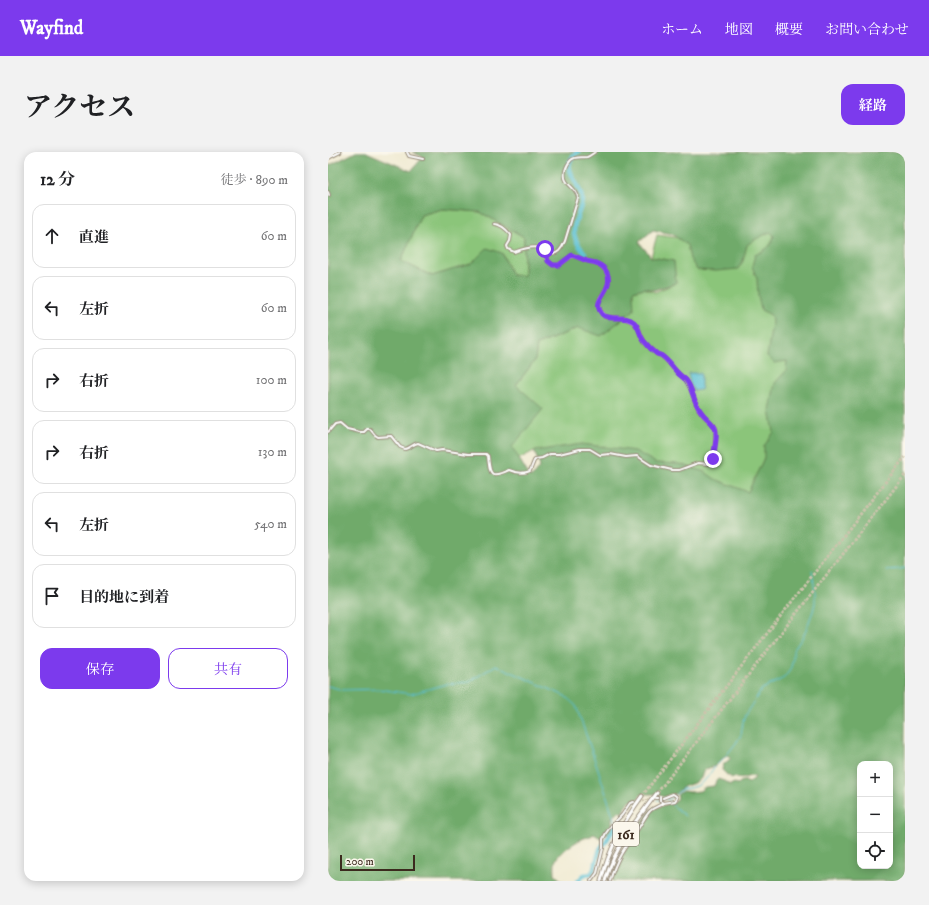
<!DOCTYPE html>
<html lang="ja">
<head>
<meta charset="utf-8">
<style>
  body { margin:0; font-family:"IM FELL DW Pica","Noto Serif JP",serif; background:#f2f2f2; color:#202124 }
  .controls { position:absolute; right:12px; bottom:12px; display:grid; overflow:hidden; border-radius:8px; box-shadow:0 2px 10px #0003 }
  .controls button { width:36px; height:36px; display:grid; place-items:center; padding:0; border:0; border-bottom:1px solid #e0e0e0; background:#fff; color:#202124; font:20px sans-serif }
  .scale { position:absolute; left:12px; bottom:10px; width:75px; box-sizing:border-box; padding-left:4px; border:2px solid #3b2a1e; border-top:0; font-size:11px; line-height:14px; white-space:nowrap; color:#3b2a1e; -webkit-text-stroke:3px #fbf7ec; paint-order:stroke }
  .stop { position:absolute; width:12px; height:12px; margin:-9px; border:3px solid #7c3aed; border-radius:50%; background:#fff }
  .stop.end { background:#7c3aed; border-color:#fff; box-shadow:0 1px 4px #0008 }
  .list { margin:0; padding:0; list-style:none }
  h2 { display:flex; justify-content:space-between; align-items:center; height:52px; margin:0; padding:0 16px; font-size:17px }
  h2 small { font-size:13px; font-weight:400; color:#757577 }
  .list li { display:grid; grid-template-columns:26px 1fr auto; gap:12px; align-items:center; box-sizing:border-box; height:64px; margin:0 8px 8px; padding:0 8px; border:1px solid #e0e0e0; border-radius:12px }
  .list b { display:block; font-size:15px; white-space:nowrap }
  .list em { font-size:13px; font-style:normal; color:#757577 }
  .actions { display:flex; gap:8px; padding:12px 16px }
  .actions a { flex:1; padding:9px 0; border:1px solid #7c3aed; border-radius:12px; text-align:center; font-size:14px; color:#7c3aed }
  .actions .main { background:#7c3aed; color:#fff }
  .icon { flex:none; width:22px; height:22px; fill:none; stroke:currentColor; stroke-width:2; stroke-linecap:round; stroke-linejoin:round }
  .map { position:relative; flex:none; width:577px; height:729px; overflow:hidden; border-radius:12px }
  header { display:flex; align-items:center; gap:24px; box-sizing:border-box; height:56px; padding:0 20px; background:#7c3aed; color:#fff }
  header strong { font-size:19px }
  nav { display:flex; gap:22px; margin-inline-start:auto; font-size:14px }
  .intro { display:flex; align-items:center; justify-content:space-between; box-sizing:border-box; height:96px; padding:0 24px }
  h1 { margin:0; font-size:28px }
  .button { padding:10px 18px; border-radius:12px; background:#7c3aed; color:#fff; font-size:14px; font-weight:700 }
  main { display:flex; gap:24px; padding:0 24px }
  aside { flex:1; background:#fff; border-radius:12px; box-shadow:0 2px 10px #0003 }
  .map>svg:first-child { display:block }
</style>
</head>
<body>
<header>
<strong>Wayfind</strong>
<nav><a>ホーム</a><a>地図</a><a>概要</a><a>お問い合わせ</a></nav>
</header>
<div class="intro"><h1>アクセス</h1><a class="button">経路</a></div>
<main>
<aside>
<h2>12 分<small>徒歩 · 890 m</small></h2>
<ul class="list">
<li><svg class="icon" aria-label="ahead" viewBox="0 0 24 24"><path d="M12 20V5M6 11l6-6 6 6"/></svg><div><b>直進</b></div><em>60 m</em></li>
<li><svg class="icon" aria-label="left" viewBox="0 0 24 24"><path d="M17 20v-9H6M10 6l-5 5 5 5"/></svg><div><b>左折</b></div><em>60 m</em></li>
<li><svg class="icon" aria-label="right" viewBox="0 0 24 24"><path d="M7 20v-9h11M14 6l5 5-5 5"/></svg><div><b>右折</b></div><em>100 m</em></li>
<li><svg class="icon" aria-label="right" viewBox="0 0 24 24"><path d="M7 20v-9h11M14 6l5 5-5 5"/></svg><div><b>右折</b></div><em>130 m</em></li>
<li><svg class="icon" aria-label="left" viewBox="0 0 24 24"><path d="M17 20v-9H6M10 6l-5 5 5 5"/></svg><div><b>左折</b></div><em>540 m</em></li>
<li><svg class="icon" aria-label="arrive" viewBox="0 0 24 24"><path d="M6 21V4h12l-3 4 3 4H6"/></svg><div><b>目的地に到着</b></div></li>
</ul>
<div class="actions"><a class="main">保存</a><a>共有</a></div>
</aside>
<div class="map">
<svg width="577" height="729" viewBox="0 0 577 729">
  <rect width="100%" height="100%" fill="#fbf7ec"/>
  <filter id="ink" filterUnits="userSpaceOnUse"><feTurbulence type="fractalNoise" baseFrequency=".025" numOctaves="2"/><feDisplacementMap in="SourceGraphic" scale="8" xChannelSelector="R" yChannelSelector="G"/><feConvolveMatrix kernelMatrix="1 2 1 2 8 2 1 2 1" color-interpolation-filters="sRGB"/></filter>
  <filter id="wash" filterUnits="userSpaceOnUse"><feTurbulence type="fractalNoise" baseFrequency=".012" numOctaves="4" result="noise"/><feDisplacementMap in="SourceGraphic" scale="16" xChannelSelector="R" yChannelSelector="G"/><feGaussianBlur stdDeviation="0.9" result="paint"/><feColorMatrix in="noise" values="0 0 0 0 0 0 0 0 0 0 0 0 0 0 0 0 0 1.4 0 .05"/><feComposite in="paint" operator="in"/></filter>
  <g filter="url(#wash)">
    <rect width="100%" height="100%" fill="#f0ead1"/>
    <path fill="#8bc57a" stroke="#63784c" d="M 114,57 L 152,60 L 196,85 L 196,125 L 184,123 L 174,101 L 125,118 L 104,124 L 73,109 L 93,63 Z
      M 444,76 L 450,84 L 461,210 L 448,281 L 420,341 L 387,327 L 206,299 L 185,310 L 182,291 L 188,233 L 207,208 L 209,193 L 250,176 L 305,139 L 316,136 L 327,140 L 348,131 L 345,109 L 323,105 L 329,83 L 353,86 L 420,89 Z"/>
    <path fill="#70aa6a" stroke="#566a44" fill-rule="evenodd" d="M 28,0 L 38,0 L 83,19 L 95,5 L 84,0 L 577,0 L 577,729 L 284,729 L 287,717 L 304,685 L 322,659 L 330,655 L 347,650 L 350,646 L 349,643 L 354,639 L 363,640 L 372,639 L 377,635 L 386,634 L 388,629 L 390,627 L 396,629 L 402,633 L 406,631 L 410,632 C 413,629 416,627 420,631 L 427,626 L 427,625 C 417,622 418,630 406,625 L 404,626 L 398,622 L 394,618 L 395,613 L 403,606 L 399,603 C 393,606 393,610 387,614 C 384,616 379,615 376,619 C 373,622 375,626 370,629 C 361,634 355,632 348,642 L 342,642 L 336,645 L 328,642 L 318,642 L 313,643 L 308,649 L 303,649 L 299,651 L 294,661 L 291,659 L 284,665 L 284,677 L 283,681 L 277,682 L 274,687 L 266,682 C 262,685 258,685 254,687 C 247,690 232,700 228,707 C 226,712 227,718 227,723 L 232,727 L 233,729 L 0,729 L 0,36 L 3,33 L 0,23 L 0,14 ZM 114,57 L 152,60 L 196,85 L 196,124 L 184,123 L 174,101 L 159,96 L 143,112 L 104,124 L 73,109 L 93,63 ZM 325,78 L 344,82 L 359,93 L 362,107 L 369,118 L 388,119 L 410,117 L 415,109 L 419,93 L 426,88 L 442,80 L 446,83 C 444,95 437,98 427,103 L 424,114 L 429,127 L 430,143 L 433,158 L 443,163 L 444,171 L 439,204 L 446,211 L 459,209 L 458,219 L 447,231 L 442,258 L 446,280 L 436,294 L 436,306 L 420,340 L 387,327 L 377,320 L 352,312 L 328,311 L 307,299 L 254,292 L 206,299 L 212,314 L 204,325 L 202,325 L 184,295 L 215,257 L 188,233 L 207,208 L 209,193 L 250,176 L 273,184 L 306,158 L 305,139 L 316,136 L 326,138 L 348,131 L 346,109 L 323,105 L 311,90 ZM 532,612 L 562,612 L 562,714 L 532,714 Z"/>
    <path fill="#56bfd3" stroke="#487478" d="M 360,221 L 373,221 L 373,234 L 374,237 L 372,238 L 366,239 L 362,231 Z"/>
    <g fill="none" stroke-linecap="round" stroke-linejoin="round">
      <path stroke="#56bfd3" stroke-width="1" d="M 558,418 L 572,417 L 577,416
        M 0,534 L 15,538 L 51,537 L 83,542 L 118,532 L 141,530 L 168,513 L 237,544 L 248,554 L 270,617 L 288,673
        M 348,642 L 354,637 L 362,636 L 369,634 L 378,627 L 385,617 L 397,605 L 408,591 L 413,583 L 415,570 L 417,563 L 430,543 L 434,537 L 456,526 L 462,518 L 465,508 L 465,499 L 476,483 L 485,459 L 487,451 L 487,440 L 484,418
        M 339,647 C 344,654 351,658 357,664
        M 329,648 L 343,646 L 346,644
        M 288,673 L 296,664 L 299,658"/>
      <path stroke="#56bfd3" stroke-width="4.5" d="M 250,0 C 229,15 253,30 254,47 C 254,53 251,59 249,65 C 243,80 246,89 257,101
        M 250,729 L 256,723 L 263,722 L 266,717 L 272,697 L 274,694 L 277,691 L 288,673"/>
    </g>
  </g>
  <g filter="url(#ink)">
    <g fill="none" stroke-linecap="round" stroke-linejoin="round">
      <path stroke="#ccc4ad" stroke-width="2" stroke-dasharray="2 1" stroke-linecap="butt" d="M 306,650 L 325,647"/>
      <path stroke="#ccc4ad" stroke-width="3" stroke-dasharray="3 1.5" stroke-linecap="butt" d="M 329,641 L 449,486 L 577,323
        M 314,644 L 423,502 L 577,305"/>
      <g stroke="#968a78" stroke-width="4">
        <path id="minor" d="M 79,0 L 81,4 L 95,7
          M 0,40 L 1,43
          M 166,72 C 172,72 179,78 183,83 L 182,89 L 179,94 L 180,97 L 186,100 C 194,97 207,93 216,97 C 217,97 220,100 221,101
          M 0,280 L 7,272 L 12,271 L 19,277 L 32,280 L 36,280 L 39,277 L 42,277 L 47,283 L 50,285 L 63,284 L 72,295 L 77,297 C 82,296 85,292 90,291 L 108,299 L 114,298 L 140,302 L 158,302 L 160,304 C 162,322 161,327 181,318 C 188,321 195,322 202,319 L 206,309 L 208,307 L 214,306 L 222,302 L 231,302 L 252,297 L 262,297 L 272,303 L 282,302 L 298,305 L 309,304 L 323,313 L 344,318 L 351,318 L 370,311 L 381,312 L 384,310 L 387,294 L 388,276 L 386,273 L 378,266 L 371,258 L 362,236 L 357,227 L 350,221 L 336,206 L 334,204 L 329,202 L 316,190 L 310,175 L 306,171 L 296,166 L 278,165 C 272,161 269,153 272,146 C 274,142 278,139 279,135 C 283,127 279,118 272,113 C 268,110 265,111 260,109 C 255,108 250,105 246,104 C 236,106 229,121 219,108 L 220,102 L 228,101 L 231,99 L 234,95 L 237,89 L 250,46 C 249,34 234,34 237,19 C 238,15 240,11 243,8 C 248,4 253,6 259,5 C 262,4 264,2 267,0
          M 328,646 L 335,646 L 345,642 L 348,644 L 349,646 L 347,649 L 335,651 L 332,649
          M 263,729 L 269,721 L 275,696 L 275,687 L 278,681 L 283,674 L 294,663 L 302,651 L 306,650
          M 282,729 C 288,707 297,695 310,677 C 314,671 317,664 322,659 C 325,655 331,655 335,651"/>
      </g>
      <g stroke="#968a78" stroke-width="4.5">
        <path id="tertiary" d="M 0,6 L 12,0"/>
      </g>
      <g stroke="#968a78" stroke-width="5">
        <path id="trunk" d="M 273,729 C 281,698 295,670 314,644
          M 277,729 C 287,695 308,668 329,641"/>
      </g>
      <use href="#minor" stroke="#fff" stroke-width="2"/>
      <use href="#tertiary" stroke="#fff" stroke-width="2.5"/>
      <use href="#trunk" stroke="#fff" stroke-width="3"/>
      <g stroke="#968a78" stroke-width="4" stroke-linecap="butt">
        <path id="minor-bridge" d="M 332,649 L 332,645"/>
      </g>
      <use href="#minor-bridge" stroke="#fff" stroke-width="2"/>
    </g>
  </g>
  <g fill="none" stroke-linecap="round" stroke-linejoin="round" filter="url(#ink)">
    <path stroke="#7c3aed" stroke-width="5" d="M 217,97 L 221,101 L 219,105 L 220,109 L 225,113 L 231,113 L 244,103 C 249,105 254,107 259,109 C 262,110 267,110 270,112 C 279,116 283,126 279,135 C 276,144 265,151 274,162 C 281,170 297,162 306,170 C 312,176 311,183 316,189 C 319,193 325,199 329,202 C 331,203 333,203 334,204 C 340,208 344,215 349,220 C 351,223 355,225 358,228 C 365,237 365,249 372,258 C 376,265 382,268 386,274 C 391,280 386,299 385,307"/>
  </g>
  <g text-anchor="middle" stroke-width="4" stroke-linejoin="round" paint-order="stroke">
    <rect fill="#fbf7ec" stroke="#75685c" stroke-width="1" x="285" y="670" width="26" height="24" rx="3"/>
    <g font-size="14" font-weight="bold" fill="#3b2a1e">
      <text x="298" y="687">161</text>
    </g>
  </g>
</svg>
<div class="controls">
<button>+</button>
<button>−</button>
<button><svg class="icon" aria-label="locate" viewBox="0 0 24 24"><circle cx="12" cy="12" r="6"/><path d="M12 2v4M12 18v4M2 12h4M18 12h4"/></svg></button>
</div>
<div class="scale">200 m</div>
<div class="stop" style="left:217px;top:97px"></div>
<div class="stop end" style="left:385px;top:307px"></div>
</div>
</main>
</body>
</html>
